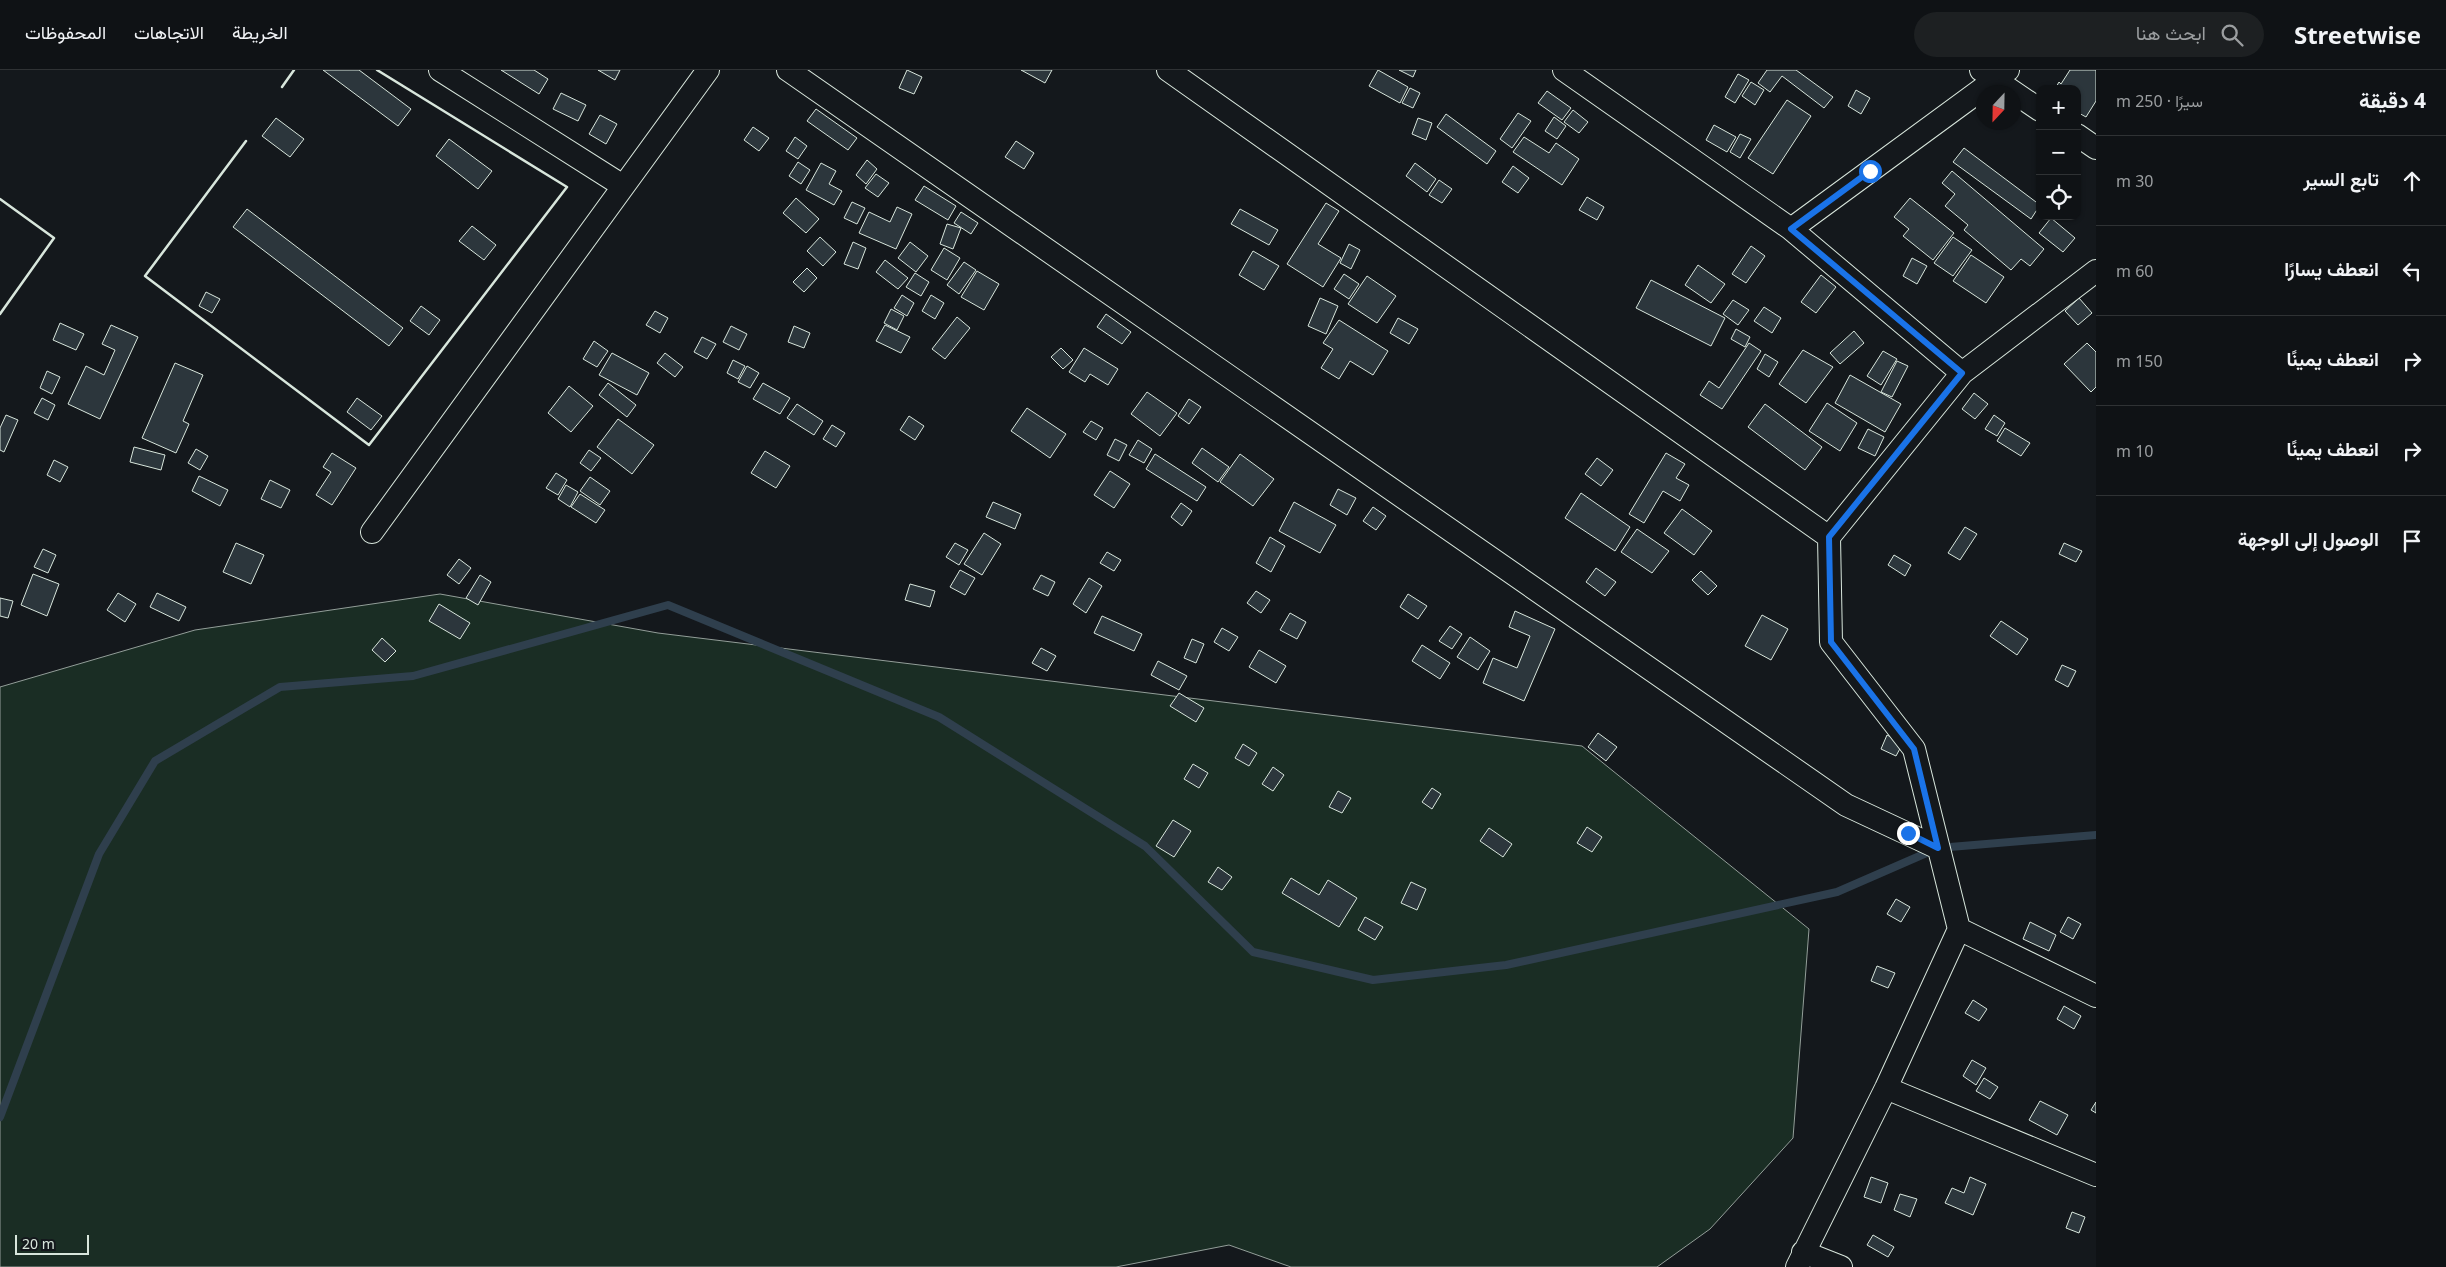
<!DOCTYPE html>
<html lang="ar">
<head>
<meta charset="utf-8">
<style>
  body { margin:0; font-family:"Noto Sans",Vazirmatn,sans-serif; background:#1d2022; color:#f1f3f6; direction:rtl }
  .controls { position:absolute; right:15px; top:15px; display:grid; overflow:hidden; border-radius:10px; box-shadow:0 1px 4px #0004 }
  .controls button { width:45px; height:45px; display:grid; place-items:center; padding:0; border:0; border-bottom:1px solid #2f3234; background:#0f1215; color:#f1f3f6; font:25px sans-serif }
  .compass { position:absolute; left:1976px; top:15px; width:45px; height:45px; border-radius:50%; background:#0f1215; box-shadow:0 1px 4px #0004; rotate:202deg }
  .scale { position:absolute; left:15px; bottom:12px; width:74px; box-sizing:border-box; padding-left:5px; border:2px solid #d8e6dc; border-top:0; font-size:14px; line-height:18px; white-space:nowrap; color:#d8e6dc; -webkit-text-stroke:4px #14181c; paint-order:stroke }
  .stop { position:absolute; width:15px; height:15px; margin:-11px; border:4px solid #1a73e8; border-radius:50%; background:#fff }
  .stop.end { background:#1a73e8; border-color:#fff; box-shadow:0 1px 5px #0008 }
  .list { margin:0; padding:0; list-style:none }
  h2 { display:flex; justify-content:space-between; align-items:center; height:65px; margin:0; padding:0 20px; font-size:21px }
  h2 small { font-size:16px; font-weight:400; color:#9b9ea0 }
  .list li { display:grid; grid-template-columns:32px 1fr auto; gap:15px; align-items:center; box-sizing:border-box; height:90px; padding:0 20px; border-top:1px solid #2f3234 }
  .list b { display:block; font-size:19px; white-space:nowrap }
  .list em { font-size:16px; font-style:normal; color:#9b9ea0 }
  .icon { flex:none; width:28px; height:28px; fill:none; stroke:currentColor; stroke-width:2; stroke-linecap:round; stroke-linejoin:round }
  .map { position:relative; flex:none; width:2096px; height:1197px; overflow:hidden; direction:ltr }
  header { display:flex; align-items:center; gap:30px; box-sizing:border-box; height:70px; padding:0 25px; background:#0f1215; border-bottom:1px solid #2f3234 }
  header strong { font-size:24px }
  nav { display:flex; gap:28px; margin-inline-start:auto; font-size:18px }
  .search { width:350px; height:45px; background:#1d2022; display:flex; align-items:center; gap:12px; box-sizing:border-box; padding:0 18px; border-radius:28px; color:#9b9ea0; font-size:19px }
  main { display:flex }
  aside { flex:1; background:#0f1215 }
  .map>svg:first-child { display:block }
</style>
</head>
<body>
<header>
<strong>Streetwise</strong>
<div class="search"><svg class="icon" aria-label="search" viewBox="0 0 24 24"><circle cx="10" cy="10" r="6"/><path d="M15 15l6 6"/></svg>ابحث هنا</div>
<nav><a>الخريطة</a><a>الاتجاهات</a><a>المحفوظات</a></nav>
</header>
<main>
<aside>
<h2>4 دقيقة<small>سيرًا · 250 m</small></h2>
<ul class="list">
<li><svg class="icon" aria-label="ahead" viewBox="0 0 24 24"><path d="M12 20V5M6 11l6-6 6 6"/></svg><div><b>تابع السير</b></div><em>30 m</em></li>
<li><svg class="icon" aria-label="left" viewBox="0 0 24 24"><path d="M17 20v-9H6M10 6l-5 5 5 5"/></svg><div><b>انعطف يسارًا</b></div><em>60 m</em></li>
<li><svg class="icon" aria-label="right" viewBox="0 0 24 24"><path d="M7 20v-9h11M14 6l5 5-5 5"/></svg><div><b>انعطف يمينًا</b></div><em>150 m</em></li>
<li><svg class="icon" aria-label="right" viewBox="0 0 24 24"><path d="M7 20v-9h11M14 6l5 5-5 5"/></svg><div><b>انعطف يمينًا</b></div><em>10 m</em></li>
<li><svg class="icon" aria-label="arrive" viewBox="0 0 24 24"><path d="M6 21V4h12l-3 4 3 4H6"/></svg><div><b>الوصول إلى الوجهة</b></div></li>
</ul>
</aside>
<div class="map">
<svg width="2096" height="1197" viewBox="0 0 2096 1197">
  <rect width="100%" height="100%" fill="#14181c"/>
  <path fill="#1a2d24" stroke="#939e99" d="M 440,524 L 658,563 L 1582,676 L 1809,859 L 1793,1068 L 1710,1159 L 1657,1197 L 1291,1197 L 1229,1175 L 1116,1197 L 0,1197 L 0,617 L 195,560 Z"/>
  <g fill="none" stroke-linecap="round" stroke-linejoin="round">
    <path stroke="#2f3f4d" stroke-width="8" d="M 0,1047 L 99,784 L 155,691 L 280,617 L 413,606 L 668,535 L 939,647 L 1145,776 L 1253,882 L 1373,910 L 1506,895 L 1837,822 L 1938,778 L 2096,765"/>
  </g>
  <path fill="#2c363c" stroke="#d8e6dc" d="M 323,0 L 359,0 L 411,39 L 398,56 Z
    M 501,0 L 534,0 L 548,9 L 539,24 Z
    M 598,0 L 620,0 L 615,10 Z
    M 907,0 L 922,7 L 914,24 L 899,18 Z
    M 1021,0 L 1052,0 L 1045,13 Z
    M 1378,0 L 1408,17 L 1400,33 L 1369,16 Z
    M 1399,0 L 1416,0 L 1413,7 Z
    M 1767,0 L 1796,0 L 1833,27 L 1824,38 L 1782,6 L 1770,22 L 1758,13 Z
    M 2070,0 L 2096,0 L 2096,31 L 2086,47 L 2077,42 L 2077,19 L 2055,19 L 2059,12 L 2061,14 Z
    M 1738,4 L 1749,10 L 1735,33 L 1725,27 Z
    M 1751,12 L 1764,20 L 1755,35 L 1742,26 Z
    M 1410,18 L 1420,23 L 1413,38 L 1402,33 Z
    M 1856,20 L 1870,28 L 1861,44 L 1848,36 Z
    M 1547,21 L 1571,38 L 1562,50 L 1538,33 Z
    M 561,23 L 586,35 L 578,51 L 553,39 Z
    M 1787,30 L 1811,46 L 1773,104 L 1748,88 Z
    M 816,39 L 857,68 L 848,80 L 807,51 Z
    M 1573,40 L 1588,52 L 1579,63 L 1564,52 Z
    M 1518,43 L 1531,51 L 1512,78 L 1500,69 Z
    M 1446,44 L 1496,81 L 1487,94 L 1437,57 Z
    M 600,45 L 617,54 L 606,74 L 589,64 Z
    M 1554,47 L 1566,56 L 1557,69 L 1545,61 Z
    M 276,48 L 304,69 L 290,87 L 262,66 Z
    M 1418,48 L 1432,53 L 1426,70 L 1412,64 Z
    M 1714,55 L 1736,67 L 1727,82 L 1706,70 Z
    M 753,57 L 769,68 L 759,81 L 744,70 Z
    M 1740,64 L 1751,69 L 1740,88 L 1730,82 Z
    M 795,67 L 807,76 L 798,89 L 786,81 Z
    M 1524,67 L 1549,83 L 1556,73 L 1579,89 L 1562,115 L 1513,82 Z
    M 449,69 L 492,101 L 478,119 L 436,86 Z
    M 1016,71 L 1034,83 L 1024,99 L 1005,87 Z
    M 1964,78 L 2040,135 L 2031,149 L 1953,92 Z
    M 867,90 L 877,99 L 866,114 L 856,105 Z
    M 798,92 L 810,100 L 801,114 L 789,106 Z
    M 821,93 L 836,101 L 829,114 L 842,121 L 834,135 L 806,120 Z
    M 1415,93 L 1436,109 L 1427,122 L 1406,106 Z
    M 1513,96 L 1529,108 L 1518,123 L 1502,112 Z
    M 1952,101 L 2044,179 L 2030,196 L 2021,189 L 2011,200 L 1964,160 L 1968,155 L 1945,136 L 1955,124 L 1942,113 Z
    M 876,104 L 889,113 L 878,127 L 865,118 Z
    M 1439,110 L 1452,119 L 1442,133 L 1429,125 Z
    M 924,116 L 956,136 L 948,150 L 915,130 Z
    M 1587,127 L 1604,137 L 1597,150 L 1579,140 Z
    M 796,128 L 819,149 L 806,163 L 783,143 Z
    M 1910,128 L 1954,163 L 1933,190 L 1903,166 L 1909,159 L 1894,147 Z
    M 852,132 L 865,138 L 857,154 L 844,148 Z
    M 1326,133 L 1339,141 L 1318,174 L 1341,188 L 1323,217 L 1287,194 Z
    M 897,137 L 912,144 L 896,179 L 859,163 L 869,142 L 890,152 Z
    M 247,139 L 403,258 L 389,276 L 233,157 Z
    M 1240,139 L 1278,160 L 1269,175 L 1231,154 Z
    M 961,142 L 978,153 L 971,164 L 954,153 Z
    M 2051,148 L 2075,168 L 2063,182 L 2039,163 Z
    M 947,154 L 961,158 L 953,179 L 940,174 Z
    M 472,156 L 496,175 L 484,190 L 459,171 Z
    M 820,167 L 836,182 L 823,196 L 807,181 Z
    M 1953,167 L 1972,180 L 1953,206 L 1934,193 Z
    M 853,172 L 866,178 L 858,199 L 844,194 Z
    M 910,172 L 928,186 L 916,202 L 898,188 Z
    M 1349,174 L 1360,180 L 1351,199 L 1340,193 Z
    M 1751,176 L 1765,186 L 1746,213 L 1732,204 Z
    M 944,178 L 960,188 L 947,210 L 931,200 Z
    M 1253,181 L 1279,196 L 1264,220 L 1239,205 Z
    M 1971,185 L 2004,207 L 1986,233 L 1953,211 Z
    M 1912,188 L 1927,196 L 1917,214 L 1903,206 Z
    M 885,190 L 908,208 L 898,219 L 876,202 Z
    M 964,192 L 976,200 L 959,224 L 947,215 Z
    M 1698,195 L 1725,214 L 1711,233 L 1685,215 Z
    M 807,198 L 817,208 L 804,222 L 793,212 Z
    M 977,201 L 999,214 L 984,240 L 961,227 Z
    M 915,203 L 929,212 L 921,226 L 906,217 Z
    M 1344,204 L 1359,214 L 1349,229 L 1334,219 Z
    M 1821,205 L 1836,217 L 1816,243 L 1801,232 Z
    M 1367,206 L 1396,226 L 1377,253 L 1348,234 Z
    M 1651,210 L 1725,248 L 1711,276 L 1636,238 Z
    M 206,222 L 220,229 L 212,243 L 199,236 Z
    M 902,225 L 914,233 L 907,246 L 894,238 Z
    M 931,225 L 944,233 L 935,249 L 922,241 Z
    M 1320,228 L 1338,236 L 1326,264 L 1308,256 Z
    M 2079,228 L 2092,243 L 2078,255 L 2065,241 Z
    M 1733,230 L 1749,240 L 1738,255 L 1723,244 Z
    M 421,236 L 440,250 L 429,265 L 410,251 Z
    M 1764,237 L 1781,248 L 1772,263 L 1754,251 Z
    M 891,239 L 904,246 L 897,260 L 884,253 Z
    M 655,241 L 668,248 L 660,263 L 646,255 Z
    M 1106,244 L 1131,262 L 1122,274 L 1097,257 Z
    M 957,247 L 970,258 L 945,289 L 932,279 Z
    M 1398,248 L 1418,259 L 1409,274 L 1390,263 Z
    M 1339,250 L 1388,281 L 1373,305 L 1350,291 L 1339,309 L 1321,298 L 1333,279 L 1323,273 Z
    M 60,253 L 84,264 L 76,280 L 53,270 Z
    M 111,255 L 138,267 L 100,349 L 68,334 L 86,296 L 104,305 L 115,280 L 102,274 Z
    M 885,255 L 910,267 L 901,283 L 876,271 Z
    M 731,256 L 747,264 L 739,280 L 723,272 Z
    M 794,256 L 810,263 L 804,278 L 788,272 Z
    M 1736,259 L 1750,267 L 1745,277 L 1731,269 Z
    M 1854,261 L 1864,273 L 1840,294 L 1830,283 Z
    M 702,267 L 716,274 L 707,289 L 694,282 Z
    M 594,271 L 608,281 L 597,297 L 583,289 Z
    M 1749,273 L 1761,281 L 1722,339 L 1700,325 L 1709,311 L 1719,318 Z
    M 2087,273 L 2096,282 L 2096,317 L 2091,322 L 2064,294 Z
    M 1061,278 L 1073,290 L 1063,299 L 1051,287 Z
    M 1084,278 L 1118,299 L 1108,315 L 1090,304 L 1085,312 L 1069,302 Z
    M 1803,280 L 1833,297 L 1806,333 L 1779,314 Z
    M 1883,281 L 1897,289 L 1881,315 L 1867,306 Z
    M 612,283 L 649,303 L 637,325 L 599,305 Z
    M 665,283 L 683,297 L 675,307 L 657,293 Z
    M 1765,284 L 1778,292 L 1769,307 L 1757,299 Z
    M 733,290 L 745,296 L 738,309 L 727,303 Z
    M 1897,291 L 1908,296 L 1892,327 L 1881,322 Z
    M 175,293 L 203,305 L 183,351 L 189,354 L 176,383 L 142,368 Z
    M 747,296 L 759,303 L 750,318 L 738,312 Z
    M 47,301 L 60,307 L 52,324 L 40,318 Z
    M 1850,305 L 1901,334 L 1885,362 L 1835,333 Z
    M 608,313 L 636,335 L 627,347 L 599,325 Z
    M 763,313 L 790,328 L 780,344 L 753,329 Z
    M 569,316 L 593,336 L 571,362 L 548,343 Z
    M 1147,322 L 1177,343 L 1160,366 L 1131,344 Z
    M 1974,323 L 1988,334 L 1975,349 L 1962,339 Z
    M 42,328 L 55,335 L 48,350 L 34,343 Z
    M 357,328 L 382,346 L 371,360 L 347,342 Z
    M 1189,329 L 1201,337 L 1189,354 L 1178,346 Z
    M 1827,333 L 1857,353 L 1840,381 L 1809,361 Z
    M 797,334 L 823,351 L 814,365 L 787,348 Z
    M 1765,334 L 1822,377 L 1805,400 L 1748,357 Z
    M 1027,338 L 1066,364 L 1050,388 L 1011,361 Z
    M 6,345 L 18,350 L 4,382 L 0,380 L 0,358 Z
    M 1994,345 L 2005,353 L 1997,366 L 1985,359 Z
    M 909,346 L 924,356 L 915,370 L 900,360 Z
    M 618,349 L 654,375 L 632,404 L 597,377 Z
    M 1091,351 L 1103,358 L 1096,370 L 1083,362 Z
    M 832,355 L 845,363 L 836,377 L 823,369 Z
    M 2005,358 L 2030,373 L 2021,386 L 1997,371 Z
    M 1868,359 L 1884,367 L 1875,386 L 1858,378 Z
    M 1115,369 L 1127,375 L 1119,391 L 1107,385 Z
    M 1138,370 L 1152,379 L 1144,393 L 1129,385 Z
    M 134,377 L 165,385 L 161,400 L 130,392 Z
    M 1202,378 L 1229,397 L 1218,412 L 1192,393 Z
    M 196,379 L 208,386 L 200,400 L 188,393 Z
    M 589,380 L 601,388 L 591,401 L 580,393 Z
    M 765,381 L 790,396 L 776,418 L 751,403 Z
    M 332,383 L 356,398 L 332,435 L 316,425 L 331,402 L 323,397 Z
    M 1666,383 L 1685,394 L 1676,408 L 1689,415 L 1680,431 L 1663,421 L 1644,453 L 1629,444 Z
    M 1155,384 L 1206,417 L 1197,431 L 1146,399 Z
    M 1240,384 L 1274,409 L 1253,436 L 1220,412 Z
    M 1597,388 L 1613,400 L 1601,416 L 1585,404 Z
    M 54,390 L 68,397 L 60,412 L 47,405 Z
    M 1110,401 L 1130,414 L 1114,438 L 1094,425 Z
    M 556,403 L 567,410 L 558,425 L 546,418 Z
    M 199,406 L 228,420 L 220,436 L 192,421 Z
    M 590,407 L 610,421 L 600,435 L 580,421 Z
    M 270,410 L 290,420 L 281,438 L 261,429 Z
    M 566,415 L 578,422 L 570,437 L 558,429 Z
    M 1338,419 L 1356,428 L 1347,445 L 1330,435 Z
    M 1581,423 L 1630,457 L 1615,481 L 1565,448 Z
    M 580,424 L 605,440 L 596,453 L 571,437 Z
    M 993,432 L 1021,444 L 1015,459 L 986,447 Z
    M 1294,432 L 1336,455 L 1320,483 L 1279,461 Z
    M 1181,433 L 1192,441 L 1182,456 L 1171,447 Z
    M 1373,437 L 1386,446 L 1376,460 L 1363,451 Z
    M 1682,439 L 1712,461 L 1694,485 L 1664,463 Z
    M 1965,457 L 1977,464 L 1960,490 L 1948,483 Z
    M 1637,459 L 1669,481 L 1652,503 L 1621,482 Z
    M 984,463 L 1001,474 L 982,505 L 964,494 Z
    M 1270,467 L 1285,476 L 1271,502 L 1256,493 Z
    M 236,473 L 264,485 L 251,514 L 223,502 Z
    M 955,473 L 968,480 L 959,495 L 946,487 Z
    M 2064,473 L 2082,481 L 2076,492 L 2059,484 Z
    M 43,479 L 56,485 L 48,503 L 34,497 Z
    M 1107,482 L 1121,490 L 1114,501 L 1100,493 Z
    M 1894,485 L 1911,495 L 1905,506 L 1888,495 Z
    M 459,489 L 471,498 L 459,514 L 447,505 Z
    M 1596,498 L 1616,512 L 1605,526 L 1586,512 Z
    M 960,500 L 975,508 L 965,525 L 950,517 Z
    M 1701,501 L 1717,516 L 1708,525 L 1692,510 Z
    M 33,504 L 59,514 L 47,546 L 21,535 Z
    M 480,505 L 491,512 L 478,535 L 466,528 Z
    M 1041,505 L 1055,512 L 1048,526 L 1033,519 Z
    M 1089,508 L 1102,516 L 1086,543 L 1073,534 Z
    M 910,514 L 935,521 L 930,537 L 905,530 Z
    M 1256,521 L 1270,530 L 1261,543 L 1247,533 Z
    M 118,523 L 136,534 L 125,552 L 107,540 Z
    M 157,523 L 186,537 L 179,551 L 150,537 Z
    M 1408,524 L 1427,536 L 1418,549 L 1400,537 Z
    M 0,528 L 13,531 L 8,548 L 0,546 Z
    M 439,534 L 470,553 L 460,569 L 429,551 Z
    M 1515,541 L 1555,559 L 1524,631 L 1483,613 L 1493,588 L 1517,598 L 1530,566 L 1509,557 Z
    M 1290,543 L 1306,552 L 1297,569 L 1280,560 Z
    M 1762,545 L 1788,559 L 1771,590 L 1745,576 Z
    M 1102,546 L 1142,564 L 1134,581 L 1094,563 Z
    M 2001,551 L 2028,569 L 2017,585 L 1990,566 Z
    M 1450,556 L 1462,564 L 1452,579 L 1439,571 Z
    M 1222,558 L 1238,567 L 1229,581 L 1214,572 Z
    M 1470,567 L 1490,581 L 1478,600 L 1457,587 Z
    M 382,568 L 396,581 L 385,592 L 372,580 Z
    M 1192,569 L 1204,574 L 1196,593 L 1184,588 Z
    M 1422,575 L 1450,593 L 1440,609 L 1412,591 Z
    M 1041,578 L 1056,586 L 1047,601 L 1032,593 Z
    M 1259,580 L 1286,596 L 1276,613 L 1249,597 Z
    M 1158,591 L 1187,606 L 1179,620 L 1151,605 Z
    M 2062,595 L 2076,601 L 2068,617 L 2055,610 Z
    M 1179,623 L 1204,638 L 1196,652 L 1170,636 Z
    M 1598,663 L 1617,677 L 1606,691 L 1588,677 Z
    M 1887,665 L 1903,673 L 1896,686 L 1881,679 Z
    M 1243,674 L 1257,683 L 1249,696 L 1235,688 Z
    M 1193,694 L 1208,703 L 1199,718 L 1184,709 Z
    M 1273,697 L 1284,705 L 1273,721 L 1262,714 Z
    M 1432,718 L 1441,724 L 1432,739 L 1422,732 Z
    M 1338,721 L 1351,728 L 1342,743 L 1329,737 Z
    M 1173,750 L 1191,761 L 1174,787 L 1156,776 Z
    M 1587,757 L 1602,767 L 1592,782 L 1577,773 Z
    M 1489,758 L 1512,774 L 1503,787 L 1480,771 Z
    M 1218,797 L 1232,807 L 1222,820 L 1208,812 Z
    M 1291,808 L 1319,825 L 1328,810 L 1357,828 L 1339,857 L 1282,823 Z
    M 1411,812 L 1426,819 L 1417,840 L 1401,833 Z
    M 1896,829 L 1910,837 L 1901,852 L 1887,844 Z
    M 1365,847 L 1383,857 L 1375,870 L 1358,860 Z
    M 2068,847 L 2081,854 L 2073,869 L 2060,862 Z
    M 2030,852 L 2056,865 L 2049,881 L 2023,869 Z
    M 1877,896 L 1895,903 L 1888,918 L 1871,911 Z
    M 1973,930 L 1987,939 L 1979,951 L 1965,943 Z
    M 2064,936 L 2081,946 L 2074,959 L 2057,949 Z
    M 1972,990 L 1986,998 L 1976,1015 L 1963,1006 Z
    M 1984,1008 L 1998,1017 L 1990,1029 L 1976,1021 Z
    M 2040,1031 L 2068,1045 L 2057,1065 L 2029,1050 Z
    M 2096,1032 L 2096,1043 L 2091,1040 Z
    M 1871,1107 L 1888,1113 L 1881,1133 L 1864,1127 Z
    M 1970,1107 L 1986,1114 L 1973,1145 L 1945,1133 L 1952,1118 L 1964,1123 Z
    M 1900,1124 L 1917,1129 L 1910,1147 L 1894,1140 Z
    M 2072,1142 L 2085,1147 L 2079,1163 L 2066,1158 Z
    M 1873,1165 L 1894,1177 L 1888,1187 L 1867,1175 Z"/>
  <g fill="none" stroke-linecap="round" stroke-linejoin="round">
    <g stroke="#d8e6dc" stroke-width="24">
      <path id="street" d="M 440,0 L 623,116
        M 788,0 L 1846,735 L 1938,778
        M 1168,0 L 1829,467 L 1831,572 L 1914,679 L 1959,859 L 1886,1018 L 1797,1197
        M 1564,0 L 1791,159 L 1962,303
        M 1981,0 L 2040,40
        M 2077,65 L 2096,78
        M 1791,159 L 2008,0
        M 372,462 L 708,0
        M 1829,467 L 1962,303 L 2096,201
        M 1959,859 L 2096,926
        M 1886,1018 L 2096,1105
        M 1803,1182 L 1841,1197"/>
    </g>
    <use href="#street" stroke="#14181c" stroke-width="22"/>
    <path stroke="#d8e6dc" stroke-width="2.5" d="M 282,17 L 294,0
      M 246,71 L 145,206 L 369,375 L 567,117 L 377,0
      M 0,129 L 54,168 L 0,244"/>
  </g>
  <g fill="none" stroke-linecap="round" stroke-linejoin="round">
    <path stroke="#1a73e8" stroke-width="6" d="M 1870,101 L 1791,159 L 1962,303 L 1829,467 L 1831,572 L 1914,679 L 1938,778 L 1908,763"/>
  </g>
</svg>
<div class="controls">
<button>+</button>
<button>−</button>
<button><svg class="icon" aria-label="locate" viewBox="0 0 24 24"><circle cx="12" cy="12" r="6"/><path d="M12 2v4M12 18v4M2 12h4M18 12h4"/></svg></button>
</div>
<svg class="compass" viewBox="-18 -18 36 36"><path d="M0-13l5 13h-10z" fill="#e53935"/><path d="M0 13l5-13h-10z" fill="#9b9ea0"/></svg>
<div class="scale">20 m</div>
<div class="stop" style="left:1870px;top:101px"></div>
<div class="stop end" style="left:1908px;top:763px"></div>
</div>
</main>
</body>
</html>
